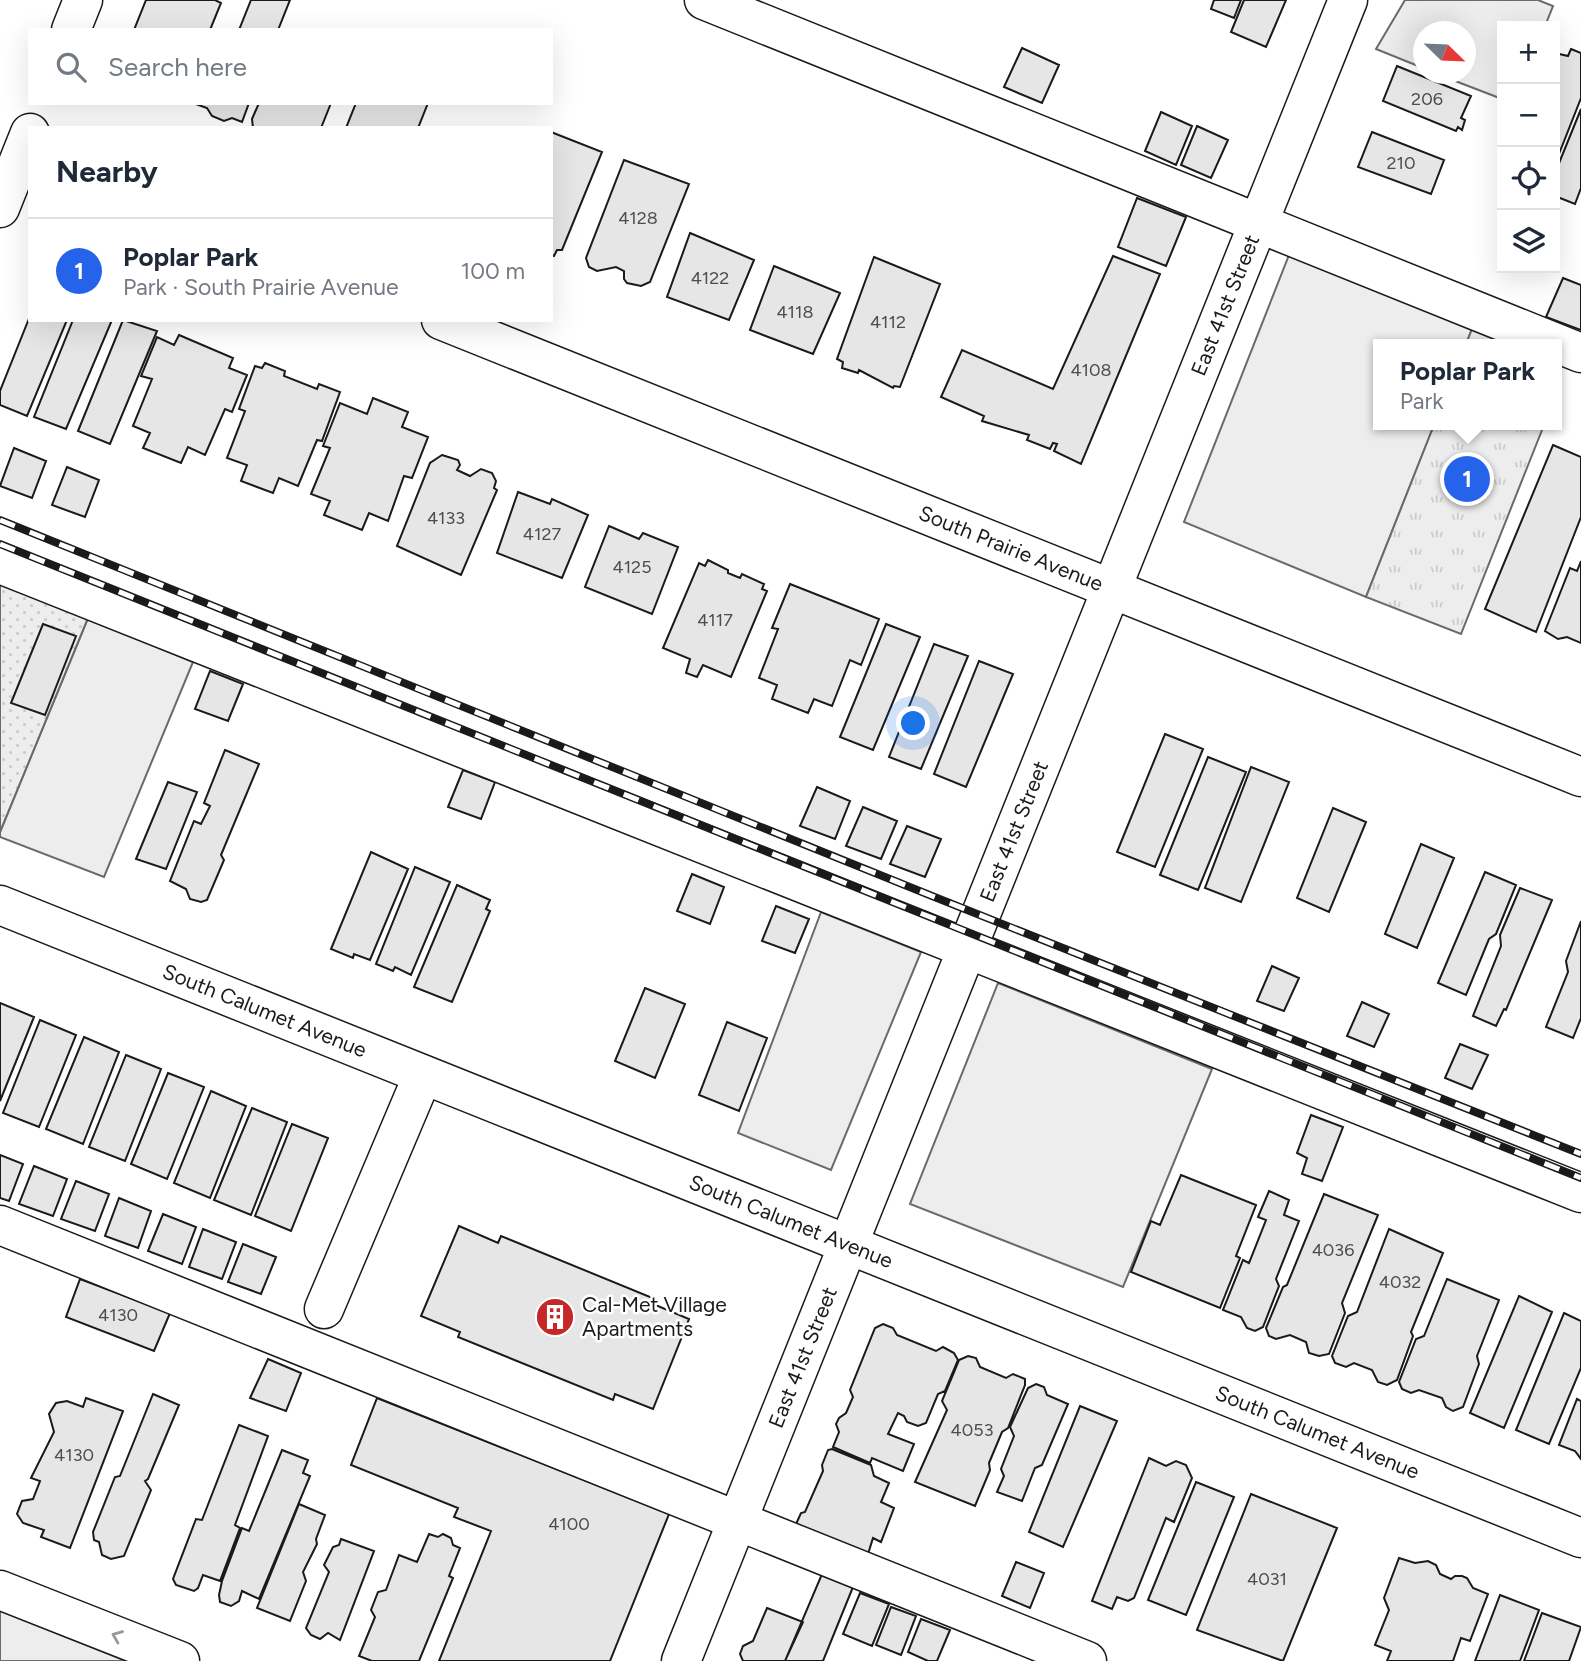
<!DOCTYPE html>
<html lang="en">
<head>
<meta charset="utf-8">
<style>
  body { margin:0; font-family:Figtree,sans-serif; background:#f2f2f3; color:#1f2937 }
  .controls { position:absolute; right:21px; top:21px; display:grid; overflow:hidden; border-radius:0px; box-shadow:0 7px 28px #0002 }
  .controls button { width:63px; height:63px; display:grid; place-items:center; padding:0; border:0; border-bottom:2px solid #e0e1e3; background:#fff; color:#1f2937; font:35px sans-serif }
  .compass { position:absolute; left:1413px; top:21px; width:63px; height:63px; border-radius:50%; background:#fff; box-shadow:0 7px 28px #0002; rotate:113deg }
  .you { position:absolute; left:914px; top:724px; width:24px; height:24px; margin:-18px; border:5px solid #fff; border-radius:50%; background:#1a73e8; box-shadow:0 0 0 10px #1a73e833 }
  .badge { display:grid; place-items:center; width:46px; height:46px; border-radius:50%; background:#2563eb; color:#fff; font-size:23px; font-weight:700 }
  .pin { position:absolute; translate:-50% -50%; border:4px solid #fff; box-shadow:0 2px 7px #0006 }
  .popup { position:absolute; left:1373px; top:339px; width:189px; height:91px; box-sizing:border-box; display:grid; place-content:center; border-radius:0px; background:#fff; filter:drop-shadow(0 2px 5px #0005); font-size:23px; white-space:nowrap; color:#747a83 }
  .popup b { font-size:26px; color:#1f2937 }
  .popup::after { content:''; position:absolute; left:50%; top:100%; margin-left:-14px; border:14px solid transparent; border-top-color:#fff }
  .list { margin:0; padding:0; list-style:none }
  h2 { display:flex; justify-content:space-between; align-items:center; height:91px; margin:0; padding:0 28px; font-size:30px }
  h2 small { font-size:23px; font-weight:400; color:#747a83 }
  .list li { display:grid; grid-template-columns:46px 1fr auto; gap:21px; align-items:center; box-sizing:border-box; height:105px; padding:0 28px; border-top:2px solid #e0e1e3 }
  .list b { display:block; font-size:26px; white-space:nowrap }
  .list p { margin:0; font-size:23px; white-space:nowrap; color:#747a83 }
  .list em { font-size:23px; font-style:normal; color:#747a83 }
  .icon { flex:none; width:38px; height:38px; fill:none; stroke:currentColor; stroke-width:2; stroke-linecap:round; stroke-linejoin:round }
  .map { position:relative; flex:none; width:1581px; height:1661px; overflow:hidden }
  .search { position:absolute; background:#fff; box-shadow:0 7px 28px #0002; left:28px; top:28px; width:525px; height:77px; display:flex; align-items:center; gap:18px; box-sizing:border-box; padding:0 24px; border-radius:0px; color:#747a83; font-size:26px }
  .panel { position:absolute; background:#fff; box-shadow:0 7px 28px #0002; left:28px; top:126px; width:525px; height:196px; border-radius:0px }
  .map>svg:first-child { display:block }
</style>
</head>
<body>
<div class="map">
<svg width="1581" height="1661" viewBox="0 0 1581 1661">
  <defs>
    <pattern id="park-tufts" width="24" height="20" patternUnits="userSpaceOnUse" patternTransform="scale(1.75)"><rect width="24" height="20" fill="#ededed"/><path d="M3 7l-1-3M5 7V3M7 7l1-3M15 17l-1-3M17 17v-4M19 17l1-3" fill="none" stroke="#cbcbcb"/></pattern>
    <pattern id="garden-dots" width="8" height="8" patternUnits="userSpaceOnUse" patternTransform="scale(1.75)"><rect width="8" height="8" fill="#ededed"/><path d="M2 2h.1M6 6h.1" fill="none" stroke="#cbcbcb" stroke-width="1.8" stroke-linecap="round"/></pattern>
  </defs>
  <rect width="100%" height="100%" fill="#fff"/>
  <path fill="#ededed" stroke="#6a6a6a" stroke-width="2" d="M 1405,0 L 1538,0 L 1553,6 L 1545,26 L 1502,26 L 1502,99 L 1437,74 L 1466,74 L 1466,32 L 1424,32 L 1423,68 L 1376,49 Z
    M 1289,255 L 1474,324 L 1466,344 L 1378,344 L 1378,425 L 1434,425 L 1366,597 L 1184,522 Z
    M 88,618 L 193,662 L 104,877 L 0,837 L 0,832 Z
    M 821,912 L 921,952 L 831,1170 L 738,1133 Z
    M 998,983 L 1212,1069 L 1123,1287 L 910,1204 Z
    M 0,1611 L 126,1661 L 0,1661 Z"/>
  <path fill="url(#park-tufts)" stroke="#6a6a6a" stroke-width="2" d="M 1474,324 L 1526,344 L 1466,344 Z
    M 1434,425 L 1544,425 L 1461,634 L 1366,597 Z"/>
  <path fill="url(#garden-dots)" stroke="#6a6a6a" stroke-width="2" d="M 0,585 L 88,618 L 0,832 Z"/>
  <path fill="#e6e6e6" stroke="#1a1a1a" stroke-width="2" d="M 146,0 L 215,0 L 221,3 L 210,30 L 134,30 Z
    M 251,0 L 290,0 L 278,30 L 239,30 Z
    M 1214,0 L 1241,0 L 1234,18 L 1211,9 Z
    M 1244,0 L 1286,0 L 1266,47 L 1231,32 Z
    M 1022,48 L 1059,65 L 1042,103 L 1004,87 Z
    M 1571,49 L 1581,53 L 1581,98 L 1555,164 L 1555,53 L 1568,56 Z
    M 1397,66 L 1471,96 L 1461,118 L 1465,120 L 1462,130 L 1458,127 L 1456,131 L 1383,101 Z
    M 193,103 L 249,103 L 242,122 L 232,118 L 224,121 L 212,116 L 207,108 Z
    M 259,103 L 331,103 L 321,128 L 253,128 L 252,119 Z
    M 356,103 L 428,103 L 418,128 L 346,128 Z
    M 1581,109 L 1581,188 L 1575,204 L 1555,196 L 1555,173 Z
    M 1161,112 L 1192,126 L 1176,165 L 1145,151 Z
    M 1197,126 L 1228,140 L 1211,178 L 1181,165 Z
    M 551,132 L 602,152 L 562,250 L 557,250 L 554,256 L 551,255 Z
    M 1372,132 L 1444,160 L 1431,194 L 1358,167 Z
    M 624,160 L 689,184 L 650,282 L 641,286 L 627,283 L 624,279 L 624,271 L 616,267 L 597,271 L 589,267 L 586,258 Z
    M 1137,198 L 1186,217 L 1166,266 L 1118,247 Z
    M 690,233 L 754,260 L 729,320 L 667,297 Z
    M 1113,256 L 1160,274 L 1081,464 L 1054,451 L 1057,444 L 1053,443 L 1050,449 L 1027,440 L 1029,435 L 982,421 L 984,416 L 941,397 L 962,350 L 1053,389 Z
    M 874,257 L 940,284 L 900,387 L 894,386 L 893,388 L 859,370 L 858,373 L 842,368 L 843,362 L 837,359 Z
    M 774,266 L 840,293 L 813,354 L 750,330 Z
    M 1563,278 L 1581,285 L 1581,330 L 1546,317 Z
    M 30,316 L 30,320 L 67,320 L 27,416 L 0,405 L 0,391 Z
    M 73,320 L 112,320 L 66,429 L 34,417 Z
    M 123,320 L 157,331 L 110,444 L 78,431 Z
    M 179,335 L 233,358 L 229,368 L 247,375 L 232,412 L 225,409 L 205,455 L 188,447 L 181,463 L 143,448 L 150,433 L 133,426 L 152,379 L 141,376 L 157,337 L 174,345 Z
    M 265,363 L 285,371 L 284,376 L 317,389 L 319,384 L 340,392 L 322,441 L 317,440 L 298,486 L 279,478 L 273,493 L 241,481 L 247,465 L 227,458 L 245,411 L 239,409 L 255,366 L 262,368 Z
    M 373,398 L 408,412 L 402,427 L 428,437 L 412,478 L 404,476 L 388,521 L 369,513 L 362,530 L 324,515 L 330,501 L 311,494 L 330,448 L 323,446 L 340,403 L 367,414 Z
    M 1553,445 L 1581,457 L 1581,517 L 1536,632 L 1485,609 Z
    M 14,448 L 46,461 L 32,498 L 0,486 Z
    M 442,455 L 458,460 L 460,465 L 457,470 L 470,476 L 481,469 L 492,473 L 496,481 L 494,488 L 497,490 L 461,575 L 397,546 L 430,463 Z
    M 67,467 L 99,480 L 85,517 L 52,505 Z
    M 518,492 L 550,504 L 552,499 L 588,515 L 562,578 L 497,553 Z
    M 609,526 L 639,539 L 643,533 L 678,547 L 652,614 L 585,587 Z
    M 708,560 L 728,570 L 728,573 L 740,578 L 742,574 L 764,584 L 762,589 L 767,591 L 731,677 L 703,665 L 697,677 L 686,673 L 690,659 L 663,648 L 699,563 L 705,566 Z
    M 1581,561 L 1581,643 L 1567,637 L 1558,639 L 1545,631 L 1570,568 L 1577,571 Z
    M 790,584 L 879,619 L 861,665 L 850,660 L 832,706 L 814,699 L 808,713 L 772,699 L 777,685 L 759,678 L 778,629 L 772,628 Z
    M 43,624 L 76,636 L 45,715 L 11,703 Z
    M 886,624 L 920,637 L 873,750 L 840,737 Z
    M 934,644 L 968,656 L 921,769 L 889,757 Z
    M 979,661 L 1013,674 L 966,787 L 934,774 Z
    M 210,671 L 243,684 L 228,721 L 195,709 Z
    M 1165,734 L 1203,749 L 1155,867 L 1117,852 Z
    M 225,750 L 259,764 L 221,855 L 224,860 L 207,900 L 201,902 L 190,899 L 186,889 L 170,881 L 194,821 L 201,824 L 210,806 L 204,803 Z
    M 1208,757 L 1246,772 L 1198,890 L 1160,875 Z
    M 1251,767 L 1289,782 L 1241,902 L 1205,888 Z
    M 463,770 L 495,782 L 481,819 L 448,807 Z
    M 168,782 L 197,792 L 166,869 L 136,859 Z
    M 817,787 L 850,801 L 835,839 L 800,826 Z
    M 863,807 L 897,821 L 881,859 L 846,846 Z
    M 1333,808 L 1366,822 L 1329,912 L 1297,898 Z
    M 907,826 L 941,839 L 925,877 L 890,864 Z
    M 1421,844 L 1454,858 L 1417,948 L 1385,934 Z
    M 371,852 L 408,869 L 370,960 L 354,954 L 353,958 L 331,949 Z
    M 415,867 L 450,882 L 411,975 L 395,967 L 393,971 L 376,964 Z
    M 1485,872 L 1516,885 L 1496,934 L 1489,939 L 1466,995 L 1438,983 Z
    M 692,874 L 724,887 L 710,924 L 677,911 Z
    M 457,885 L 490,900 L 486,909 L 490,911 L 452,1002 L 414,987 Z
    M 1520,888 L 1552,900 L 1506,1010 L 1504,1009 L 1496,1026 L 1473,1016 L 1501,946 L 1500,935 Z
    M 776,906 L 809,919 L 795,953 L 762,941 Z
    M 1581,921 L 1581,1018 L 1573,1038 L 1546,1027 L 1568,972 L 1566,961 Z
    M 1272,966 L 1299,978 L 1284,1011 L 1257,1001 Z
    M 645,988 L 685,1004 L 655,1078 L 615,1061 Z
    M 1362,1002 L 1389,1014 L 1374,1047 L 1347,1036 Z
    M 0,1003 L 34,1017 L 0,1101 Z
    M 40,1020 L 76,1035 L 39,1127 L 3,1113 Z
    M 727,1022 L 767,1038 L 739,1111 L 699,1095 Z
    M 84,1037 L 119,1052 L 83,1144 L 46,1129 Z
    M 1460,1044 L 1488,1055 L 1472,1089 L 1445,1078 Z
    M 126,1055 L 161,1069 L 125,1161 L 89,1147 Z
    M 168,1073 L 204,1087 L 167,1179 L 131,1164 Z
    M 211,1091 L 246,1106 L 210,1198 L 174,1183 Z
    M 252,1108 L 287,1122 L 251,1215 L 214,1200 Z
    M 1311,1115 L 1343,1127 L 1322,1181 L 1302,1174 L 1307,1158 L 1297,1153 Z
    M 292,1124 L 328,1138 L 291,1231 L 255,1216 Z
    M 0,1155 L 23,1164 L 9,1201 L 0,1198 Z
    M 34,1166 L 67,1179 L 53,1216 L 19,1204 Z
    M 1181,1175 L 1256,1205 L 1236,1256 L 1240,1258 L 1220,1308 L 1131,1272 L 1151,1221 L 1160,1225 Z
    M 76,1181 L 109,1194 L 95,1231 L 61,1219 Z
    M 1269,1191 L 1289,1200 L 1284,1215 L 1299,1221 L 1276,1279 L 1279,1286 L 1263,1327 L 1255,1331 L 1247,1328 L 1241,1317 L 1223,1310 L 1243,1260 L 1249,1263 L 1266,1220 L 1258,1217 Z
    M 1324,1194 L 1378,1215 L 1342,1303 L 1345,1313 L 1329,1354 L 1319,1356 L 1309,1353 L 1306,1342 L 1290,1335 L 1276,1339 L 1269,1336 L 1266,1328 L 1283,1287 L 1287,1285 Z
    M 119,1198 L 151,1211 L 138,1248 L 105,1236 Z
    M 163,1214 L 196,1227 L 182,1264 L 148,1251 Z
    M 459,1226 L 498,1243 L 501,1236 L 655,1299 L 653,1304 L 689,1319 L 653,1409 L 615,1394 L 613,1400 L 458,1337 L 460,1332 L 421,1316 Z
    M 203,1229 L 236,1242 L 222,1279 L 189,1267 Z
    M 1389,1229 L 1443,1253 L 1411,1332 L 1413,1336 L 1397,1380 L 1387,1385 L 1378,1382 L 1372,1370 L 1354,1363 L 1346,1367 L 1335,1363 L 1332,1356 L 1348,1316 L 1357,1312 Z
    M 243,1244 L 276,1257 L 261,1294 L 228,1282 Z
    M 80,1279 L 170,1313 L 154,1351 L 66,1317 Z
    M 1447,1279 L 1499,1300 L 1477,1356 L 1479,1364 L 1463,1407 L 1453,1411 L 1446,1407 L 1442,1398 L 1419,1390 L 1411,1393 L 1402,1389 L 1399,1382 L 1416,1339 L 1424,1336 Z
    M 1519,1296 L 1552,1312 L 1504,1428 L 1470,1413 Z
    M 1564,1313 L 1581,1321 L 1581,1368 L 1549,1444 L 1516,1430 Z
    M 883,1324 L 893,1328 L 897,1335 L 936,1351 L 943,1347 L 954,1353 L 958,1360 L 945,1391 L 938,1394 L 926,1423 L 918,1426 L 907,1422 L 904,1416 L 898,1413 L 888,1434 L 914,1444 L 903,1471 L 872,1458 L 870,1463 L 833,1447 L 839,1432 L 836,1424 L 839,1418 L 846,1413 L 853,1397 L 850,1390 L 875,1328 Z
    M 968,1356 L 976,1358 L 980,1367 L 1006,1378 L 1013,1374 L 1025,1379 L 1025,1385 L 1008,1428 L 1002,1432 L 989,1463 L 990,1470 L 975,1506 L 915,1482 L 947,1410 L 942,1401 L 959,1360 Z
    M 268,1359 L 301,1373 L 286,1411 L 250,1398 Z
    M 1036,1384 L 1044,1387 L 1047,1395 L 1068,1404 L 1042,1465 L 1035,1468 L 1022,1501 L 997,1492 L 1004,1476 L 1001,1469 L 1014,1436 L 1010,1427 L 1028,1388 Z
    M 153,1394 L 179,1405 L 148,1479 L 145,1481 L 151,1490 L 124,1556 L 111,1559 L 102,1555 L 99,1542 L 94,1540 L 93,1532 L 115,1477 L 120,1476 Z
    M 86,1398 L 123,1411 L 70,1548 L 41,1537 L 44,1530 L 23,1523 L 17,1514 L 22,1501 L 33,1499 L 40,1481 L 31,1478 L 54,1432 L 49,1414 L 56,1403 L 67,1401 L 83,1407 Z
    M 377,1398 L 669,1514 L 610,1661 L 439,1661 L 491,1531 L 454,1517 L 458,1508 L 351,1465 Z
    M 1577,1399 L 1581,1401 L 1581,1459 L 1575,1451 L 1559,1445 Z
    M 1080,1406 L 1117,1421 L 1063,1547 L 1029,1532 Z
    M 239,1425 L 268,1436 L 235,1525 L 240,1528 L 220,1581 L 203,1575 L 198,1588 L 194,1591 L 176,1585 L 173,1579 L 196,1519 L 202,1520 Z
    M 832,1449 L 871,1465 L 874,1476 L 889,1483 L 881,1502 L 894,1508 L 881,1542 L 873,1538 L 868,1554 L 796,1524 L 801,1513 L 805,1512 L 823,1471 L 822,1465 L 828,1450 Z
    M 282,1450 L 308,1460 L 303,1473 L 310,1476 L 259,1599 L 242,1591 L 239,1601 L 231,1606 L 220,1602 L 219,1595 L 222,1581 L 242,1528 L 249,1531 Z
    M 1149,1458 L 1166,1466 L 1176,1461 L 1186,1465 L 1192,1478 L 1174,1522 L 1166,1518 L 1134,1598 L 1128,1601 L 1117,1597 L 1112,1609 L 1092,1601 Z
    M 1196,1482 L 1234,1497 L 1186,1615 L 1148,1600 Z
    M 1251,1494 L 1337,1528 L 1283,1661 L 1197,1630 Z
    M 299,1504 L 325,1515 L 316,1539 L 317,1544 L 303,1572 L 306,1581 L 290,1621 L 257,1608 Z
    M 429,1534 L 438,1537 L 443,1534 L 451,1538 L 453,1545 L 460,1548 L 449,1576 L 453,1578 L 419,1661 L 372,1661 L 359,1656 L 375,1617 L 371,1610 L 378,1592 L 386,1590 L 399,1555 L 417,1562 Z
    M 341,1539 L 374,1551 L 340,1640 L 328,1633 L 320,1639 L 311,1635 L 306,1628 L 329,1572 L 324,1565 L 333,1547 L 339,1545 Z
    M 1399,1558 L 1415,1563 L 1428,1561 L 1436,1565 L 1440,1574 L 1451,1579 L 1455,1576 L 1462,1576 L 1467,1578 L 1473,1588 L 1488,1594 L 1470,1641 L 1461,1638 L 1453,1661 L 1387,1661 L 1391,1651 L 1375,1645 L 1389,1610 L 1384,1598 Z
    M 1016,1562 L 1044,1573 L 1030,1608 L 1002,1596 Z
    M 822,1574 L 853,1587 L 823,1661 L 785,1661 Z
    M 860,1593 L 889,1604 L 872,1646 L 843,1634 Z
    M 1500,1595 L 1539,1610 L 1520,1661 L 1475,1661 Z
    M 891,1607 L 916,1616 L 901,1655 L 876,1645 Z
    M 767,1608 L 803,1622 L 785,1661 L 743,1661 L 740,1654 L 743,1646 L 753,1641 Z
    M 1542,1613 L 1581,1627 L 1569,1661 L 1524,1661 Z
    M 921,1619 L 950,1630 L 937,1661 L 928,1661 L 908,1652 Z"/>
  <g fill="none" stroke-linecap="round" stroke-linejoin="round">
    <g stroke="#1a1a1a" stroke-width="41">
      <g id="minor">
        <path d="M 704,0 L 1581,353"/>
        <path d="M 71,30 L 83,0"/>
        <path d="M 0,208 L 30,133"/>
        <path id="s1" d="M 441,320 L 1581,777"/>
        <path d="M 0,564 L 1581,1193"/>
        <path id="s2" d="M 0,905 L 1581,1538"/>
        <path d="M 0,1225 L 1087,1661"/>
        <path d="M 324,1309 L 423,1075"/>
        <path d="M 0,1590 L 180,1661"/>
        <path id="s3" d="M 681,1661 L 1348,0"/>
      </g>
    </g>
    <use href="#minor" stroke="#fff" stroke-width="38"/>
    <g stroke="#1a1a1a" stroke-width="8">
      <path id="rail" d="M 0,520 L 932,896 L 1581,1154
        M 0,544 L 1581,1178"/>
    </g>
    <use href="#rail" stroke="#fff" stroke-width="5" stroke-dasharray="16" stroke-linecap="butt"/>
  </g>
  <defs><path id="oneway-chevron" d="M-2-3.5L2.5 0L-2 3.5" fill="none" stroke-width="1.6" stroke-linecap="round" stroke-linejoin="round" transform="scale(1.75)"/></defs>
  <use stroke="#989898" href="#oneway-chevron" transform="translate(117 1636) rotate(-158)"/>
  <defs>
    <g id="building-disc" transform="scale(2.0125)"><circle r="9.5" fill="#c62828" stroke="#fff"/><path d="M-4-6H4V6H1V3H-1V6H-4ZM-2.5-4.3h1.7v1.8h-1.7ZM.8-4.3h1.7v1.8H.8ZM-2.5-1h1.7V.8h-1.7ZM.8-1h1.7V.8H.8Z" fill="#fff"/></g>
  </defs>
  <g fill-rule="evenodd">
    <use href="#building-disc" x="555" y="1317"/>
  </g>
  <g text-anchor="middle" stroke-width="5" stroke-linejoin="round" paint-order="stroke">
    <g font-size="18" fill="#4d4d4d">
      <text x="1427" y="105">206</text>
      <text x="1401" y="169">210</text>
      <text x="638" y="224">4128</text>
      <text x="710" y="284">4122</text>
      <text x="795" y="318">4118</text>
      <text x="888" y="328">4112</text>
      <text x="1091" y="376">4108</text>
      <text x="446" y="524">4133</text>
      <text x="542" y="540">4127</text>
      <text x="632" y="573">4125</text>
      <text x="715" y="626">4117</text>
      <text x="1333" y="1256">4036</text>
      <text x="1400" y="1288">4032</text>
      <text x="118" y="1321">4130</text>
      <text x="972" y="1436">4053</text>
      <text x="74" y="1461">4130</text>
      <text x="569" y="1530">4100</text>
      <text x="1267" y="1585">4031</text>
    </g>
    <g font-size="21" fill="#1a1a1a" stroke="#fff">
      <text dy="7" stroke="none"><textPath href="#s3" startOffset="1461">East 41st Street</textPath></text>
      <text dy="7" stroke="none"><textPath href="#s1" startOffset="614">South Prairie Avenue</textPath></text>
      <text dy="7" stroke="none"><textPath href="#s3" startOffset="894">East 41st Street</textPath></text>
      <text dy="7" stroke="none"><textPath href="#s2" startOffset="285">South Calumet Avenue</textPath></text>
      <text dy="7" stroke="none"><textPath href="#s2" startOffset="852">South Calumet Avenue</textPath></text>
      <text dy="7" stroke="none"><textPath href="#s3" startOffset="327">East 41st Street</textPath></text>
      <text dy="7" stroke="none"><textPath href="#s2" startOffset="1419">South Calumet Avenue</textPath></text>
    </g>
    <g font-size="21" fill="#1a1a1a" stroke="#fff" text-anchor="start">
      <text x="582" y="1312">Cal-Met Village<tspan x="582" dy="24">Apartments</tspan></text>
    </g>
  </g>
</svg>
<div class="controls">
<button>+</button>
<button>−</button>
<button><svg class="icon" aria-label="locate" viewBox="0 0 24 24"><circle cx="12" cy="12" r="6"/><path d="M12 2v4M12 18v4M2 12h4M18 12h4"/></svg></button>
<button><svg class="icon" aria-label="layers" viewBox="0 0 24 24"><path d="M12 4l9 5-9 5-9-5zM3 14l9 5 9-5"/></svg></button>
</div>
<svg class="compass" viewBox="-18 -18 36 36"><path d="M0-13l5 13h-10z" fill="#e53935"/><path d="M0 13l5-13h-10z" fill="#747a83"/></svg>
<div class="you"></div>
<div class="pin badge" style="left:1467px;top:479px">1</div>
<div class="popup"><b>Poplar Park</b>Park</div>
<div class="search"><svg class="icon" aria-label="search" viewBox="0 0 24 24"><circle cx="10" cy="10" r="6"/><path d="M15 15l6 6"/></svg>Search here</div>
<section class="panel">
<h2>Nearby<small></small></h2>
<ul class="list">
<li><span class="badge">1</span><div><b>Poplar Park</b><p>Park · South Prairie Avenue</p></div><em>100 m</em></li>
</ul>
</section>
</div>
</body>
</html>
